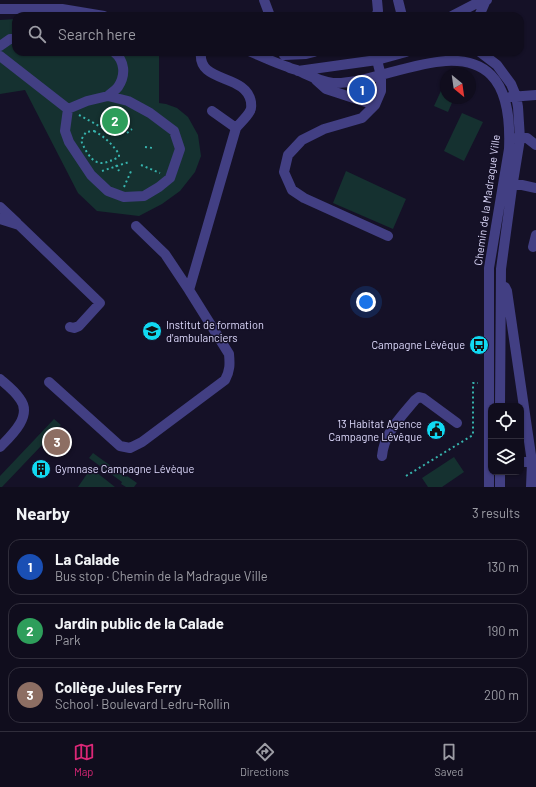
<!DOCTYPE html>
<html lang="en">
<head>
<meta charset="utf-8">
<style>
  body { margin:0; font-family:Barlow,sans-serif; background:#1e1b2a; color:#f1f3f6 }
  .controls { position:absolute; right:12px; bottom:12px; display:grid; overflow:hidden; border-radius:8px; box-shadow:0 1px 3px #0004 }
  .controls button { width:36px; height:36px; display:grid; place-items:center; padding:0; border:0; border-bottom:1px solid #302d3b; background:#100d1d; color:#f1f3f6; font:20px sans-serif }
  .compass { position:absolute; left:440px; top:68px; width:36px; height:36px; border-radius:50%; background:#100d1d; box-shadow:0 1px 3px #0004; rotate:151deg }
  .you { position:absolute; left:366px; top:302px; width:14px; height:14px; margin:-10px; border:3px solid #fff; border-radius:50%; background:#1a73e8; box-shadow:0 0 0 6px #1a73e833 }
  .badge { display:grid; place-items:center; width:26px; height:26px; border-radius:50%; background:#db2777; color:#fff; font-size:13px; font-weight:700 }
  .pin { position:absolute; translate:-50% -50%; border:2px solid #fff; box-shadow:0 1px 4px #0006 }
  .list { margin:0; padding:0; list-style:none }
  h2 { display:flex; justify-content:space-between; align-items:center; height:52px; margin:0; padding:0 16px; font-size:17px }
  h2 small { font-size:13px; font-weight:400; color:#9c9ca4 }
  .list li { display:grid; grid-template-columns:26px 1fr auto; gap:12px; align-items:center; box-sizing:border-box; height:56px; margin:0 8px 8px; padding:0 8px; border:1px solid #302d3b; border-radius:12px }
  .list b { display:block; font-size:15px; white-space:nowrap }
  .list p { margin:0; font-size:13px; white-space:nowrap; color:#9c9ca4 }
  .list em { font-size:13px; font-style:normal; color:#9c9ca4 }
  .icon { flex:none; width:22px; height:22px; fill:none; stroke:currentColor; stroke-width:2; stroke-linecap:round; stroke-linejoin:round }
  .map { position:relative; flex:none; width:536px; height:487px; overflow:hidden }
  .search { position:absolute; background:#100d1d; box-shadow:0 1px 3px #0004; left:12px; right:12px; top:12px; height:44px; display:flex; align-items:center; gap:10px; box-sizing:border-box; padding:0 14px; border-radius:12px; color:#9c9ca4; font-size:15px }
  .sheet { height:244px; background:#100d1d }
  nav { display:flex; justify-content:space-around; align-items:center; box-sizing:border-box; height:56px; border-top:1px solid #302d3b; background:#100d1d; font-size:11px; color:#9c9ca4 }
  nav a { display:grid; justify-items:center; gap:2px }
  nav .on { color:#db2777 }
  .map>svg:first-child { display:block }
</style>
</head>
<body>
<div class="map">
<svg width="536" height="487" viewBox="0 0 536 487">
  <rect width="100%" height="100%" fill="#151127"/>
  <path fill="#153130" d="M 16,19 L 16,52 L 159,52 L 159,103 L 166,104 L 177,108 L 188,117 L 198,135 L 201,156 L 195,172 L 180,191 L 162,204 L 139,216 L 97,211 L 78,193 L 25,90 L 0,94 L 0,20 Z
    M 446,80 L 446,98 L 454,98 L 448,112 L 434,106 Z
    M 462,113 L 483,122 L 464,161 L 444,151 Z
    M 346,171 L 406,199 L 393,229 L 333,203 Z
    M 54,419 L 61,425 L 2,487 L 0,487 L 0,476 Z
    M 93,453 L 126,477 L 127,476 L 137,483 L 134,487 L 126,487 L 121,484 L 122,482 L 89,458 Z
    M 454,457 L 464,472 L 442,487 L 428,487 L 422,478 Z
    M 91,468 L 115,487 L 78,487 Z"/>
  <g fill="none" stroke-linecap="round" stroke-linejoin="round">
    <path stroke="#37b3ad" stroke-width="2" stroke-dasharray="2 3" stroke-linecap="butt" d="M 61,52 L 62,53
      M 79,115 L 112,133
      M 112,125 L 112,133
      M 94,131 C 105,137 112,144 119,154 L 119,157 C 106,163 98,168 88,154 C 85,149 83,146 81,140 L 86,132 Z
      M 127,133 L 132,129
      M 145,147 L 153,148
      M 116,165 L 119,171
      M 141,165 L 160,173
      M 102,171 L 129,162
      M 124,187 L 132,169
      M 406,476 L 473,435 L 473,383 L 478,383"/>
    <path stroke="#423f83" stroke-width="10" d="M 264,0 L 270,16
      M 398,0 L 402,16
      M 0,9 L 62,9 L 104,16
      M 376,16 L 378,11 L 377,0
      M 452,16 L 475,4 L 487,0
      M 479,16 L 486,0
      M 0,46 L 10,39 L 16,39
      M 251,52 C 263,57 275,63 288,67 C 291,69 295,69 299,71 C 310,76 321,82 333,83 C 379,85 454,38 491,75 C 509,93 510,125 509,149 L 489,268 L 489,487
      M 480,52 L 497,65 L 511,84 L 516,96 L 518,107 L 520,139 L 512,188 L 501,269 L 500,406
      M 284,55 L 306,54 L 314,52
      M 0,56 L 68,109
      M 377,60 L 381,76 L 381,91 L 375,105 L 362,118 L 324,129 L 302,140 L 288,155 L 284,172 L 292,190 L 304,198 L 388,236
      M 298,71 L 377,60 L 406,52
      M 316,80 L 326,89 L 375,105
      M 108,96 L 128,101 L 150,113 L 174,131 L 180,149 L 170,178 L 159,187 L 144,196 L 124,197 L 108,191 L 91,175 L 69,142 L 65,131 L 68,109 L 87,101 Z
      M 108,96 C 111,93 115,91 118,87 C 126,75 125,61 114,52
      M 510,97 L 536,95
      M 212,111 L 236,128
      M 515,138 L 527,138 L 536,145
      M 513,183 L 536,188
      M 0,207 L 17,223
      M 0,219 L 19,225 L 100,303 L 79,326 L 74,328 L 70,327
      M 136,226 L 165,254 L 189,290
      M 533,247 L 536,235
      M 505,287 L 507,291 L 532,462 L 531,487
      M 0,379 C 7,385 15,391 20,399 C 33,416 11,436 0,447
      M 49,382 L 120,446 L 130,448 L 142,442 L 225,380 C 230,371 230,364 229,354 L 189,290 L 236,128 C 240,123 247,117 250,111 C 252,108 251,106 251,102 C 246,73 197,84 201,52
      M 382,456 C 384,433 401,417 415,400 L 419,397 L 423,398 L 457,423
      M 521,462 L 532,462
      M 500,487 L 500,472"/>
  </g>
  <defs>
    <g id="university-disc" transform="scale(1)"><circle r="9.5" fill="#11d9f2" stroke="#151127"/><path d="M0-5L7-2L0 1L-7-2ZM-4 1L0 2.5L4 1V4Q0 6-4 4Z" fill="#111"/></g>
    <g id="bus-disc" transform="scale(1)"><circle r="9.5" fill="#11d9f2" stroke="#151127"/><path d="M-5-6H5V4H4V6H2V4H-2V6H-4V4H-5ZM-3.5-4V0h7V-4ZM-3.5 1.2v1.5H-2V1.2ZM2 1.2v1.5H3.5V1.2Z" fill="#111"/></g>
    <g id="civic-disc" transform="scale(1)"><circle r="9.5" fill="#11d9f2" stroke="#151127"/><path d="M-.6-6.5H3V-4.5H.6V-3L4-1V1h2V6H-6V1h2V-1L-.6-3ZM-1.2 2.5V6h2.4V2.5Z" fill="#111"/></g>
    <g id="building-disc" transform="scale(1)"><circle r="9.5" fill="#11d9f2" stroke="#151127"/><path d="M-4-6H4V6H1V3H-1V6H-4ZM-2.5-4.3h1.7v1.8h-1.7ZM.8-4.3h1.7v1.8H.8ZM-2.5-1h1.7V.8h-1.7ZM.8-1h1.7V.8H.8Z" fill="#111"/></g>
  </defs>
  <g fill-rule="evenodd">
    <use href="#university-disc" x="152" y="331"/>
    <use href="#bus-disc" x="479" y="345"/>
    <use href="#civic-disc" x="436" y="430"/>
    <use href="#building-disc" x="41" y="469"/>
  </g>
  <g text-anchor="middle" stroke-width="3" stroke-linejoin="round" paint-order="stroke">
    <g font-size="11" fill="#dedafd" stroke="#151127">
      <text transform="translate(487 200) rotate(-82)" y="4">Chemin de la Madrague Ville</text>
    </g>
    <g font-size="11" fill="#dedafd" stroke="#151127" text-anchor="start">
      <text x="166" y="329">Institut de formation<tspan x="166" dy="13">d'ambulanciers</tspan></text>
      <text x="465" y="349" text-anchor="end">Campagne Lévêque</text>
      <text x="422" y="428" text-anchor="end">13 Habitat Agence<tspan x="422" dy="13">Campagne Lévêque</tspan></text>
      <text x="55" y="473">Gymnase Campagne Lévèque</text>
    </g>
  </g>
</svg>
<div class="controls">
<button><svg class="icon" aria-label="locate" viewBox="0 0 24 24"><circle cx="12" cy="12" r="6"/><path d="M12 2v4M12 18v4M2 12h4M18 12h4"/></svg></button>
<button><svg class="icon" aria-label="layers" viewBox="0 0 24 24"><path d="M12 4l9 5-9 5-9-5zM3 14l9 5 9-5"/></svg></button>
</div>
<svg class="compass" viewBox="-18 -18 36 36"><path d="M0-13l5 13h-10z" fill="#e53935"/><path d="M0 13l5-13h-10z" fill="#9c9ca4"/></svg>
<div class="you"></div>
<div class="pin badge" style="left:362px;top:90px;background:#1a4fb4">1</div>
<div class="pin badge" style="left:115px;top:121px;background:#2e9e5b">2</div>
<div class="pin badge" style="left:57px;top:442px;background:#8d6e63">3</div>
<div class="search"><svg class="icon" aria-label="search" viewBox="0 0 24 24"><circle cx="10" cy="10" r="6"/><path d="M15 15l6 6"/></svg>Search here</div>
</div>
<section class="sheet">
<h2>Nearby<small>3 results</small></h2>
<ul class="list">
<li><span class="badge" style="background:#1a4fb4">1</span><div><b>La Calade</b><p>Bus stop · Chemin de la Madrague Ville</p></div><em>130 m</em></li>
<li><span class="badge" style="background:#2e9e5b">2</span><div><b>Jardin public de la Calade</b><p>Park</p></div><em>190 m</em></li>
<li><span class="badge" style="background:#8d6e63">3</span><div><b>Collège Jules Ferry</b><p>School · Boulevard Ledru-Rollin</p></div><em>200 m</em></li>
</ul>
</section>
<nav>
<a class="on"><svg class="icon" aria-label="map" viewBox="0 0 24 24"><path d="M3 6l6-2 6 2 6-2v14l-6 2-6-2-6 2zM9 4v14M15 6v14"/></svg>Map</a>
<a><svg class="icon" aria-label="directions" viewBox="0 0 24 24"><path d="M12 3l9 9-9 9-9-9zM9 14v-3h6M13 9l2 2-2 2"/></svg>Directions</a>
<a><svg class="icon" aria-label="saved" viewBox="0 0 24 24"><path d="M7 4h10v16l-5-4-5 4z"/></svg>Saved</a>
</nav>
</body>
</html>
